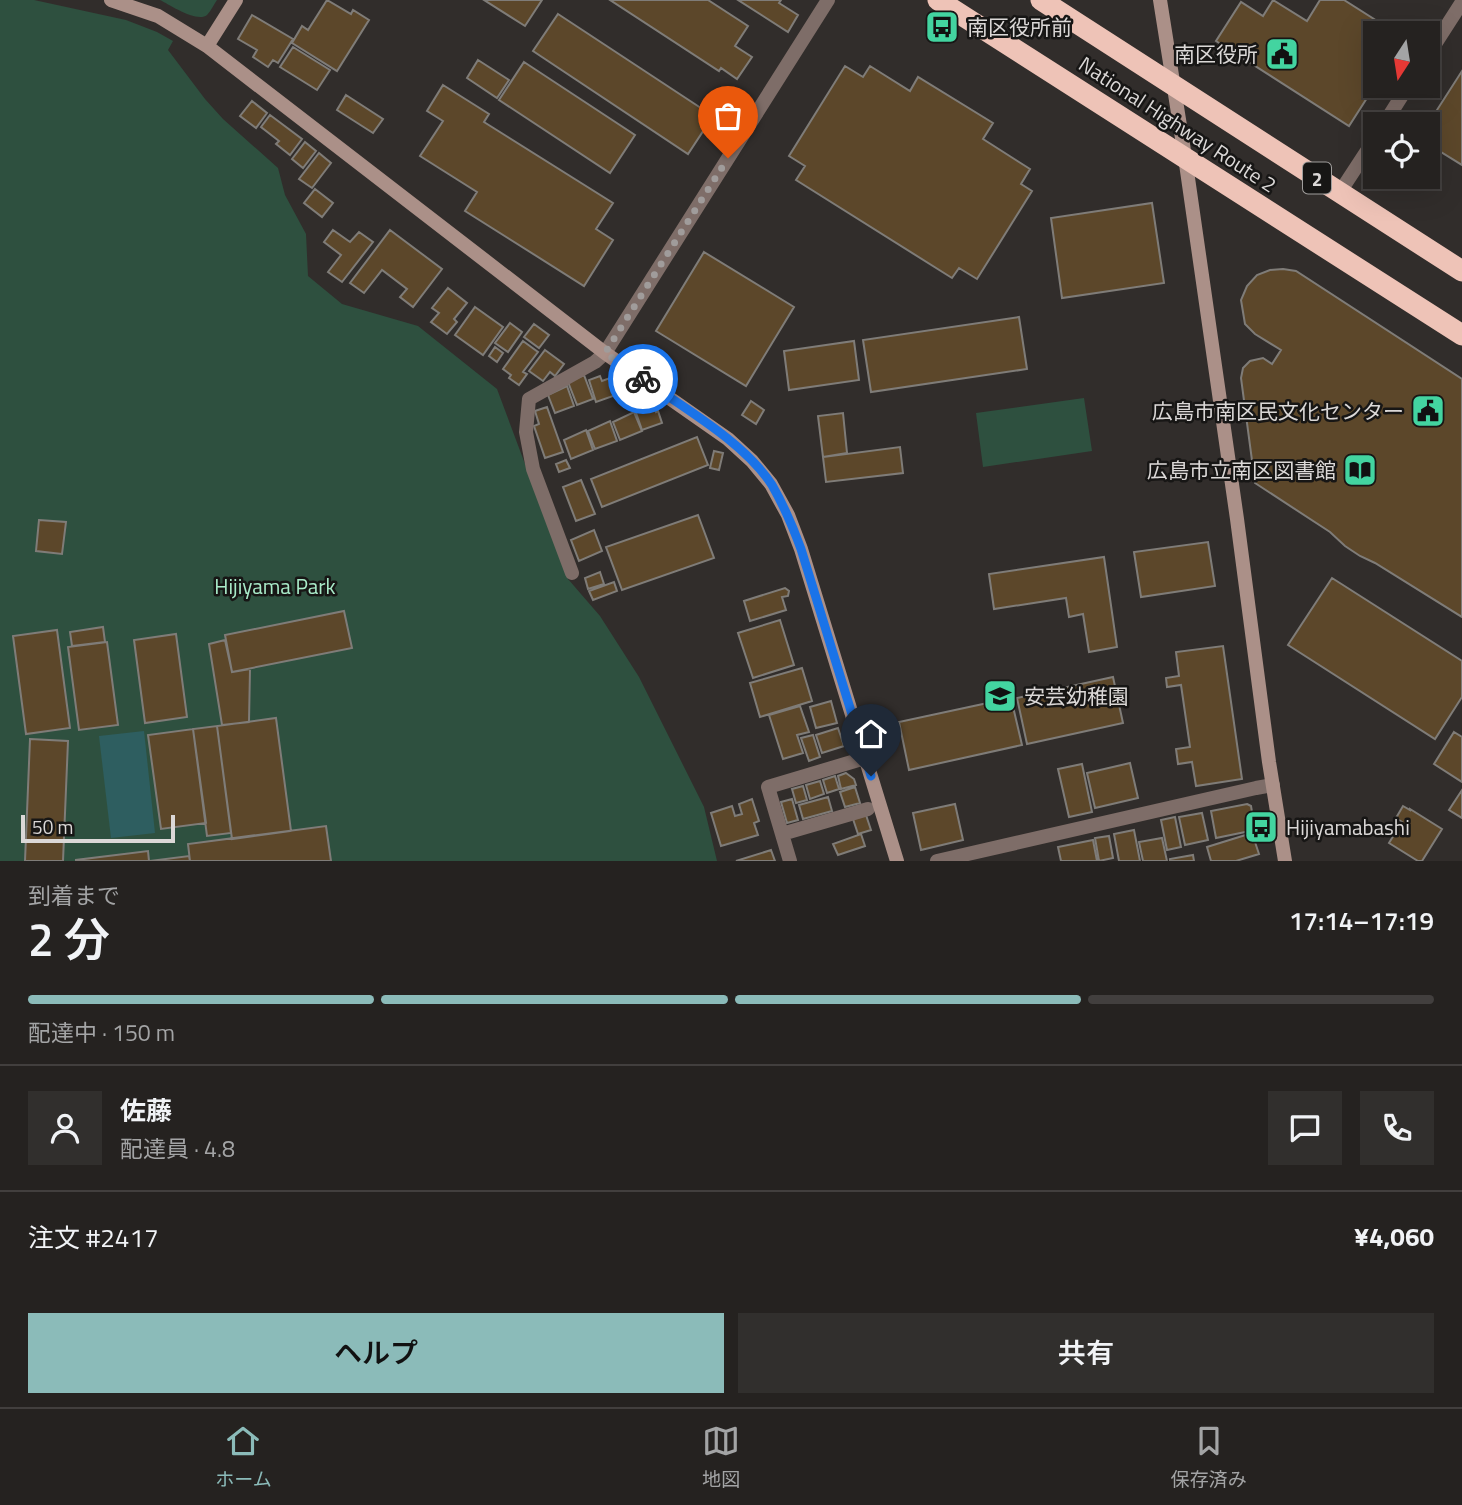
<!DOCTYPE html>
<html lang="ja">
<head>
<meta charset="utf-8">
<style>
	:root { --surface:#252220; --page:#312f2d; --text:#f1f3f6; --muted:#a3a4a5; --line:#423f3e; --accent:#8bbbb9 }
	body { margin:0; font-family:"Titillium Web","Noto Sans JP",sans-serif; background:var(--page); color:var(--text); height:100vh; display:flex; flex-direction:column; font-size:26px; white-space:nowrap }
	* { box-sizing:border-box; margin:0 }
	p { font-size:23px; color:var(--muted) }
	.icon { flex:none; width:38px; height:38px; fill:none; stroke:currentColor; stroke-width:2; stroke-linecap:round; stroke-linejoin:round }
	.map { position:relative; height:861px; overflow:hidden }
	.panel { display:flex; flex-direction:column; background:var(--surface); flex:1 }
	.panel>* { flex:none }
	.needle { width:46px; rotate:192deg }
	.tools { position:absolute; left:1363px; top:21px; display:grid; gap:14px }
	.tools a { display:grid; place-items:center; width:77px; height:77px; border-radius:0px; background:var(--surface); box-shadow:0 7px 28px #0002,0 0 0 2px var(--line); font-size:35px }
	.scale { position:absolute; left:21px; bottom:18px; width:154px; box-sizing:border-box; padding-left:7px; border:4px solid #dbd8d7; border-top:0; font-size:19px; line-height:24px; white-space:nowrap; color:#dbd8d7; -webkit-text-stroke:5px #171615; paint-order:stroke }
	.pin { position:absolute; display:grid; place-items:center; width:60px; height:60px; color:#fff; margin:-72px -30px; border-radius:50% 50% 50% 0; rotate:-45deg; box-shadow:0 0 7px #0007 }
	.pin .icon { rotate:45deg }
	.courier { position:absolute; display:grid; place-items:center; width:70px; height:70px; margin:-35px; border:5px solid #1a73e8; border-radius:50%; background:#fff; color:#222; box-shadow:0 2px 9px #0007 }
	.head em { font-style:normal; font-weight:600 }
	.head div { display:flex; flex-direction:column-reverse }
	.head { display:flex; align-items:center; justify-content:space-between; height:119px; padding:0 28px }
	h1 { font-size:46px; font-weight:600; line-height:52px }
	.bar { display:grid; grid-template-columns:repeat(4,1fr); gap:10px 7px; align-content:center; height:84px; padding:0 28px }
	.bar i { height:9px; border-radius:5px; background:var(--line) }
	.bar .selected { background:var(--accent) }
	.bar p { grid-column:span 4 }
	.line { display:flex; align-items:center; gap:18px; padding:0 28px; border-top:2px solid var(--line) }
	.line div { flex:1 }
	.round { display:grid; place-items:center; flex:none; width:74px; height:74px; border-radius:0px; background:var(--page) }
	.cta { display:flex; gap:14px; margin-top:auto; padding:14px 28px }
	.cta a { flex:1; height:80px; border-radius:0px; background:var(--accent); color:#111; font-size:28px; font-weight:600; line-height:80px; text-align:center }
	.cta a+a { background:var(--page); color:var(--text) }
	.tab-bar { display:flex; justify-content:space-around; align-items:center; height:98px; border-top:2px solid var(--line); background:var(--surface); font-size:19px; color:var(--muted) }
	.tab-bar a { display:grid; justify-items:center; gap:4px }
	.tab-bar .selected { color:var(--accent) }
	.map>svg:first-child { display:block }
	.green { fill:#2e503f }
	.water { fill:#2e5e60 }
	.building { fill:#5c472a; stroke:#7f7c78; stroke-width:2 }
	.lines { fill:none; stroke-linecap:round; stroke-linejoin:round }
	.street { stroke:#7e6d68; stroke-width:14 }
	.secondary { stroke:#ab9088; stroke-width:14 }
	.highway { stroke:#eec3b7; stroke-width:21 }
	.done { stroke:#a09c9b; stroke-width:7; stroke-dasharray:0 12.6 }
	.route { stroke:#1a73e8; stroke-width:9 }
	.labels { text-anchor:middle; dominant-baseline:central; stroke-width:5; stroke-linejoin:round; paint-order:stroke }
	.shield { fill:#171615; stroke:#a09e9d; stroke-width:2 }
	.shield-label { font-size:19px; font-weight:bold; fill:#dbd8d7 }
	.poi-label { font-size:21px; fill:#dbd8d7; stroke:#171615; text-anchor:start }
	.street-label { font-size:21px; fill:#dbd8d7; stroke:#171615 }
	.park-label { font-size:21px; fill:#a9ebc9; stroke:#171615 }
</style>
</head>
<body>
<div class="map">
<svg width="1462" height="861" viewBox="0 0 1462 861">
	<rect width="100%" height="100%" fill="#312d2b"/>
	<path class="green" d="M0 0H34L126 20 157 32 173 41 168 50 205 99 223 119 278 168 285 195 306 234 308 276 342 304 418 326 497 389 568 579 600 616 639 677 704 807 717 861H0Z
		M160 0H217C214 4 211 11 207 15 197 23 170 5 160 0Z
		M1084 398 1092 451 983 467 976 413Z"/>
	<path class="water" d="M144 731 155 833 111 838 99 736Z"/>
	<path class="building" d="M327 0 351 14 353 10 369 20 337 71 292 43 302 26 308 30Z
		M484 0H542L525 26Z
		M610 0H708L748 26 735 46 752 57 737 79 721 68 719 71Z
		M738 0H781L779 3 798 15 788 32Z
		M1273 0 1307 21 1320 0H1344L1396 33H1376V84L1349 126 1216 41 1241 2 1263 16Z
		M558 14 713 116 688 154 533 51Z
		M252 15 293 39 278 63 273 60 268 67 253 57 257 50 238 39Z
		M293 47 330 70 317 90 280 67Z
		M478 60 509 80 497 98 467 78Z
		M524 62 635 135 610 173 499 100Z
		M845 66 863 77 870 66 910 91 918 77 993 123 983 139 1030 169 1021 184 1032 191 977 279 959 268 952 278 796 180 805 166 789 156Z
		M1462 71V165L1428 144V124Z
		M443 85 489 114 484 122 613 203 596 229 613 240 584 286 465 211 477 192 420 156 443 121 427 111Z
		M346 95 383 119 373 133 337 110Z
		M252 101 267 113 256 128 240 116Z
		M270 115 302 139 290 155 276 144 279 141 261 127Z
		M305 142 316 151 303 168 292 159Z
		M319 153 331 163 312 188 299 179Z
		M315 189 333 203 322 217 304 203Z
		M1152 203 1164 283 1062 298 1051 218Z
		M333 230 350 242 359 232 373 242 342 282 328 272 341 255 324 242Z
		M390 230 442 269 413 307 400 297 407 289 382 270 364 293 350 283Z
		M704 252 794 307 746 386 656 331Z
		M1283 269 1296 271 1462 379V617L1375 563 1360 556 1345 546 1330 532 1255 483 1241 378 1243 368 1250 361 1263 358 1272 364 1281 350 1255 334 1245 324 1241 300 1247 286 1257 275 1270 270Z
		M448 288 467 303 454 319 457 322 447 334 431 322 439 313 432 308Z
		M475 307 503 327 483 355 455 335Z
		M1019 317 1027 369 871 392 863 340Z
		M510 323 522 332 508 352 495 343Z
		M534 324 549 335 539 348 524 337Z
		M523 341 538 352 523 372 527 374 519 385 509 378 511 375 503 369Z
		M854 341 859 380 789 390 784 351Z
		M495 347 503 353 497 362 489 356Z
		M545 350 564 364 555 376 550 372 543 381 529 371Z
		M584 375 593 399 577 405 568 382Z
		M600 376 602 381 610 378 616 395 596 402 589 380Z
		M567 386 574 406 555 413 548 395Z
		M751 401 764 410 756 424 742 415Z
		M647 402 649 408 654 406 656 412 658 411 662 423 642 430 634 407Z
		M547 407 563 452 545 458 534 426 539 424 535 411Z
		M634 412 642 431 620 440 613 422Z
		M843 413 847 453 823 457 818 416Z
		M610 421 617 441 595 449 588 431Z
		M586 430 593 450 571 459 564 440Z
		M697 437 708 465 602 507 591 479Z
		M900 447 903 473 826 482 823 457Z
		M714 451 723 453 719 470 710 468Z
		M566 460 570 468 559 472 556 464Z
		M581 480 595 514 576 521 563 487Z
		M698 515 714 558 622 590 606 547Z
		M39 520 66 522 62 554 36 551Z
		M594 530 602 551 579 561 571 540Z
		M1208 542 1215 586 1141 597 1134 552Z
		M1104 557 1117 647 1089 652 1083 614 1069 617 1066 598 994 609 989 574Z
		M600 572 604 584 588 589 585 578Z
		M1332 578 1462 661V697L1435 739 1288 645Z
		M614 582 617 591 593 600 589 591Z
		M785 588 789 591 788 596 782 597 786 610 750 621 744 601Z
		M344 611 352 648 232 672 225 635Z
		M780 620 794 665 753 678 738 633Z
		M103 627 105 642 72 646 70 632Z
		M57 630 70 728 26 734 13 636Z
		M176 634 187 717 145 723 134 640Z
		M225 640 232 672 250 669 249 722 222 725 209 644Z
		M107 642 118 725 79 730 68 647Z
		M1223 646 1242 779 1196 786 1192 762 1178 764 1176 749 1190 747 1181 685 1167 687 1166 678 1179 676 1176 652Z
		M802 668 812 701 760 717 750 683Z
		M1113 677 1123 723 1027 744 1017 698Z
		M1011 698 1022 745 909 770 899 722Z
		M831 701 837 723 816 728 810 707Z
		M800 706 809 732 797 735 803 753 783 759 769 715Z
		M276 718 291 831 232 839 217 726Z
		M217 726 231 833 207 836 193 729Z
		M838 728 844 746 822 753 816 735Z
		M193 729 206 823 161 829 148 735Z
		M1454 732 1462 737V782L1434 764Z
		M813 735 820 757 809 761 801 738Z
		M30 739 68 741 63 861H25Z
		M1130 763 1138 798 1095 808 1087 773Z
		M1082 764 1092 812 1069 817 1058 769Z
		M846 773 854 779 856 785 841 789 838 776Z
		M835 776 839 789 827 793 823 780Z
		M820 781 824 794 810 799 806 785Z
		M803 786 807 800 796 803 792 789Z
		M855 787 860 803 845 807 840 792Z
		M1462 790V818L1449 810Z
		M828 797 832 811 803 819 799 805Z
		M752 799 759 821 754 823 758 835 721 846 711 813 732 806 735 816 742 814 739 804Z
		M792 799 798 820 787 823 781 802Z
		M955 804 963 840 921 850 913 813Z
		M1247 804 1251 806 1255 830 1216 838 1211 811Z
		M1403 806 1410 810V809L1442 829 1422 861H1418L1389 843 1402 822 1396 818Z
		M1202 813 1208 840 1185 845 1179 817Z
		M866 815 871 830 858 834 853 819Z
		M1175 817 1181 847 1167 850 1161 820Z
		M326 826 331 861H190L188 844Z
		M1134 830 1140 861H1119L1114 834Z
		M1252 833 1259 854 1236 861H1211L1207 847Z
		M861 834 865 846 838 855 833 844Z
		M1109 836 1113 858 1099 861 1095 838Z
		M1162 838 1167 861H1143L1139 842Z
		M1093 840 1097 861H1061L1058 847Z
		M771 850 775 861H736Z
		M148 851 149 861H76V860Z
		M1193 855 1194 861H1170V859Z
		M189 856 190 861H150Z"/>
	<g class="lines">
		<path class="street" d="M1428 55 1462 2
			M1384 124 1408 86
			M1340 192 1376 137
			M572 573 533 469 526 432 529 399 595 362 605 353 828 0
			M782 834 868 809
			M790 861 768 787 865 758
			M937 861 1256 788 1273 785"/>
		<path class="secondary" d="M111 0 158 16 207 46 605 353 728 439 752 461 771 484 788 515 801 549 897 861
			M1160 0 1185 157 1237 519 1269 762 1285 861
			M207 46 236 0"/>
		<path class="highway" d="M938 0 1462 335
			M1041 0 1462 271"/>
	</g>
	<g class="lines">
		<path class="done" d="M643 379 605 353 728 158"/>
		<path class="route" d="M643 379C685 409 744 442 772 485 784 506 793 527 801 549L871 776"/>
	</g>
	<defs>
		<symbol id="bus-square" viewBox="-11 -11 22 22"><rect x="-9" y="-9" width="18" height="18" rx="4" fill="#43d4a0" stroke="#171615"/><path d="M-5-6H5V4H4V6H2V4H-2V6H-4V4H-5ZM-3.5-4V0h7V-4ZM-3.5 1.2v1.5H-2V1.2ZM2 1.2v1.5H3.5V1.2Z" fill="#111"/></symbol>
		<symbol id="civic-square" viewBox="-11 -11 22 22"><rect x="-9" y="-9" width="18" height="18" rx="4" fill="#43d4a0" stroke="#171615"/><path d="M-.6-6.5H3V-4.5H.6V-3L4-1V1h2V6H-6V1h2V-1L-.6-3ZM-1.2 2.5V6h2.4V2.5Z" fill="#111"/></symbol>
		<symbol id="library-square" viewBox="-11 -11 22 22"><rect x="-9" y="-9" width="18" height="18" rx="4" fill="#43d4a0" stroke="#171615"/><path d="M-6-4Q-3-5.5-.7-3.5V5Q-3 3-6 4ZM6-4Q3-5.5 .7-3.5V5Q3 3 6 4Z" fill="#111"/></symbol>
		<symbol id="school-square" viewBox="-11 -11 22 22"><rect x="-9" y="-9" width="18" height="18" rx="4" fill="#43d4a0" stroke="#171615"/><path d="M0-5L7-2L0 1L-7-2ZM-4 1L0 2.5L4 1V4Q0 6-4 4Z" fill="#111"/></symbol>
	</defs>
	<g fill-rule="evenodd">
		<use href="#bus-square" x="923" y="8" width="38" height="38"/>
		<use href="#civic-square" x="1263" y="35" width="38" height="38"/>
		<use href="#civic-square" x="1409" y="392" width="38" height="38"/>
		<use href="#library-square" x="1341" y="451" width="38" height="38"/>
		<use href="#school-square" x="981" y="677" width="38" height="38"/>
		<use href="#bus-square" x="1242" y="808" width="38" height="38"/>
	</g>
	<g class="labels">
		<rect class="shield" x="1303" y="162.5" width="28" height="31" rx="5"/>
		<g class="shield-label">
			<text x="1317" y="178">2</text>
		</g>
		<g class="poi-label">
			<text x="967" y="27">南区役所前</text>
			<text x="1258" y="54" text-anchor="end">南区役所</text>
			<text x="1404" y="411" text-anchor="end">広島市南区民文化センター</text>
			<text x="1336" y="470" text-anchor="end">広島市立南区図書館</text>
			<text x="1024" y="696">安芸幼稚園</text>
			<text x="1286" y="827">Hijiyamabashi</text>
		</g>
		<g class="street-label">
			<text transform="translate(1178 124) rotate(33)">National Highway Route 2</text>
		</g>
		<g class="park-label">
			<text x="275" y="586">Hijiyama Park</text>
		</g>
	</g>
</svg>
<div class="tools">
<a><svg class="needle" viewBox="-14 -14 28 28"><path d="M0-13l5 13h-10z" fill="#e53935"/><path d="M0 13l5-13h-10z" fill="#a3a4a5"/></svg></a>
<a><svg class="icon" aria-label="locate" viewBox="0 0 24 24"><circle cx="12" cy="12" r="6"/><path d="M12 2v4M12 18v4M2 12h4M18 12h4"/></svg></a>
</div>
<div class="scale">50 m</div>
<div class="pin" style="left:728px;top:158px;background:#ea580c"><svg class="icon" aria-label="bag" viewBox="0 0 24 24"><path d="M5 8h14l-1 12H6zM9 8a3 3 0 0 1 6 0"/></svg></div>
<div class="pin" style="left:871px;top:776px;background:#1f2937"><svg class="icon" aria-label="home" viewBox="0 0 24 24"><path d="M3 11l9-7 9 7M6 9v11h12V9"/></svg></div>
<div class="courier" style="left:643px;top:379px"><svg class="icon" aria-label="bike" viewBox="0 0 24 24"><circle cx="6" cy="16" r="4"/><circle cx="18" cy="16" r="4"/><path d="M6 16l4-8h5l3 8M10 8l3 8H6M13 5h3"/></svg></div>
</div>
<section class="panel">
<div class="head"><div><h1>2 分</h1><p>到着まで</p></div><em>17:14–17:19</em></div>
<div class="bar"><i class="selected"></i><i class="selected"></i><i class="selected"></i><i></i><p>配達中 · 150 m</p></div>
<div class="line" style="height:126px"><a class="round"><svg class="icon" aria-label="person" viewBox="0 0 24 24"><circle cx="12" cy="8" r="4"/><path d="M4 21q1-7 8-7t8 7"/></svg></a><div><b>佐藤</b><p>配達員 · 4.8</p></div><a class="round"><svg class="icon" aria-label="chat" viewBox="0 0 24 24"><path d="M4 5h16v11H9l-5 4z"/></svg></a><a class="round"><svg class="icon" aria-label="phone" viewBox="0 0 24 24"><path d="M5 4h4l2 5-3 2q2 4 5 5l2-3 5 2v4C11 20 4 13 5 4z"/></svg></a></div>
<div class="line" style="height:91px"><div>注文 #2417</div><b>¥4,060</b></div>
<div class="cta"><a>ヘルプ</a><a>共有</a></div>
</section>
<nav class="tab-bar">
<a class="selected"><svg class="icon" aria-label="home" viewBox="0 0 24 24"><path d="M3 11l9-7 9 7M6 9v11h12V9"/></svg>ホーム</a>
<a><svg class="icon" aria-label="map" viewBox="0 0 24 24"><path d="M3 6l6-2 6 2 6-2v14l-6 2-6-2-6 2zM9 4v14M15 6v14"/></svg>地図</a>
<a><svg class="icon" aria-label="saved" viewBox="0 0 24 24"><path d="M7 4h10v16l-5-4-5 4z"/></svg>保存済み</a>
</nav>
</body>
</html>
